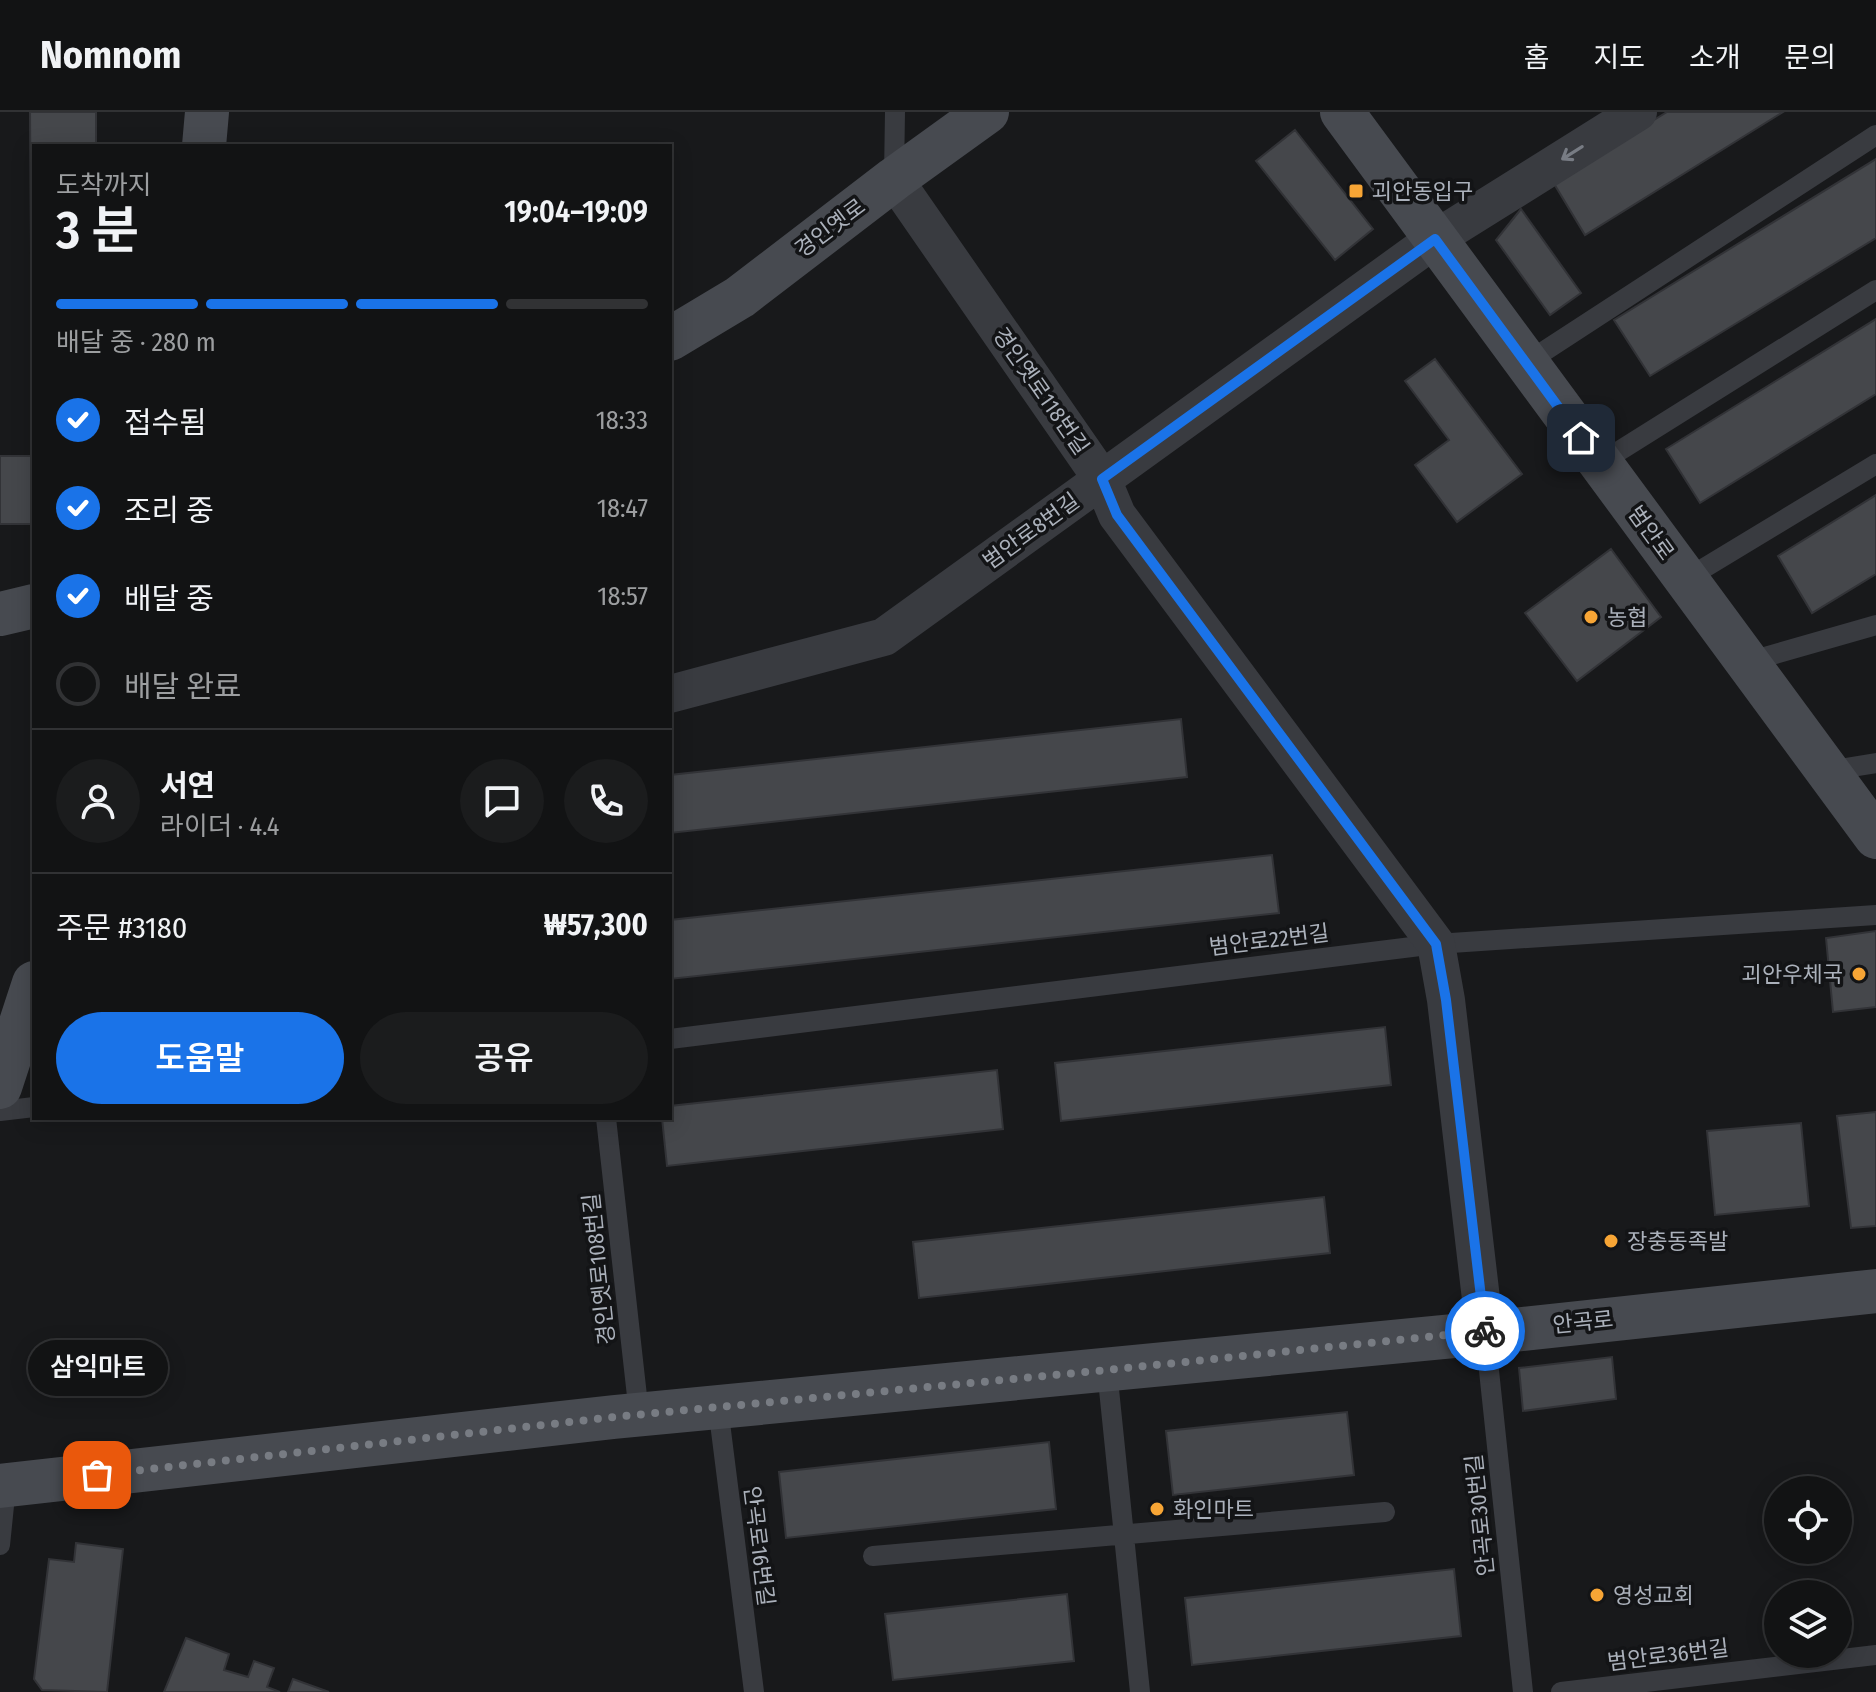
<!DOCTYPE html>
<html lang="ko">
<head>
<meta charset="utf-8">
<style>
	:root { --surface:#121314; --page:#1b1c1d; --text:#f1f3f6; --muted:#9c9ea0; --line:#313234; --accent:#1a73e8 }
	body { margin:0; font-family:"Fira Sans Condensed","Noto Sans KR",sans-serif; background:var(--page); color:var(--text); height:100vh; display:flex; flex-direction:column; font-size:30px; white-space:nowrap }
	* { box-sizing:border-box; margin:0 }
	p { font-size:26px; color:var(--muted) }
	.icon { flex:none; width:44px; height:44px; fill:none; stroke:currentColor; stroke-width:2; stroke-linecap:round; stroke-linejoin:round }
	.map { position:relative; flex:1; overflow:hidden }
	.panel { position:absolute; left:32px; top:32px; width:640px; height:976px; display:flex; flex-direction:column; background:var(--surface); border-radius:0px; box-shadow:0 4px 20px #0003,0 0 0 2px var(--line) }
	.panel>* { flex:none }
	.tools { position:absolute; left:1764px; top:1364px; display:grid; gap:16px }
	.tools a { display:grid; place-items:center; width:88px; height:88px; border-radius:50%; background:var(--surface); box-shadow:0 4px 20px #0003,0 0 0 2px var(--line); font-size:40px }
	.pin { position:absolute; display:grid; place-items:center; width:68px; height:68px; color:#fff; margin:-34px; border-radius:16px; box-shadow:0 4px 12px #0006 }
	.courier { position:absolute; display:grid; place-items:center; width:80px; height:80px; margin:-40px; border:6px solid #1a73e8; border-radius:50%; background:#fff; color:#222; box-shadow:0 2px 10px #0007 }
	.bubble { position:absolute; height:56px; border-radius:28px; background:var(--surface); box-shadow:0 4px 20px #0003,0 0 0 2px var(--line); font-size:26px; font-weight:600; line-height:56px; text-align:center }
	.headline em { font-style:normal; font-weight:600 }
	.headline div { display:flex; flex-direction:column-reverse }
	.headline { display:flex; align-items:center; justify-content:space-between; height:136px; padding:0 24px }
	h1 { font-size:52px; font-weight:600; line-height:60px }
	.bar { display:grid; grid-template-columns:repeat(4,1fr); gap:12px 8px; align-content:center; height:96px; padding:0 24px }
	.bar i { height:10px; border-radius:6px; background:var(--line) }
	.bar .active { background:var(--accent) }
	.bar p { grid-column:span 4 }
	.line { display:flex; align-items:center; gap:20px; padding:0 24px; border-top:2px solid var(--line) }
	.line div { flex:1 }
	.round { display:grid; place-items:center; flex:none; width:84px; height:84px; border-radius:42px; background:var(--page) }
	ol { padding:0 24px; list-style:none }
	li { display:flex; align-items:center; gap:24px; height:88px }
	li p { margin-inline-start:auto }
	li .icon { padding:8px; border-radius:50%; background:var(--accent); color:#fff; stroke-width:4 }
	li:last-child { color:var(--muted) }
	li i { width:44px; height:44px; border:4px solid var(--line); border-radius:50% }
	.primary-button { display:flex; gap:16px; margin-top:auto; padding:16px 24px }
	.primary-button a { flex:1; height:92px; border-radius:48px; background:var(--accent); color:#fff; font-size:32px; font-weight:600; line-height:92px; text-align:center }
	.primary-button a+a { background:var(--page); color:var(--text) }
	header { display:flex; align-items:center; gap:48px; box-sizing:border-box; height:112px; padding:0 40px; background:var(--surface); border-bottom:2px solid var(--line) }
	header strong { font-size:38px }
	nav { display:flex; gap:44px; margin-inline-start:auto; font-size:28px }
	.map>svg:first-child { display:block }
	.building { fill:#45474b; stroke:#323337; stroke-width:2 }
	.lines { fill:none; stroke-linecap:round; stroke-linejoin:round }
	.lane { stroke:#393b40; stroke-width:20 }
	.street { stroke:#393b40; stroke-width:38 }
	.secondary { stroke:#474a50; stroke-width:44 }
	.oneway { stroke:#787c84 }
	.done { stroke:#787c83; stroke-width:8; stroke-dasharray:0 14.4 }
	.route { stroke:#1a73e8; stroke-width:10 }
	.poi-dot { fill:#f7a535; stroke:#131416; stroke-width:3 }
	.labels { text-anchor:middle; dominant-baseline:central; stroke-width:7; stroke-linejoin:round; paint-order:stroke }
	.poi-label { font-size:22px; fill:#abb1bb; stroke:#131416; text-anchor:start }
	.street-label { font-size:22px; fill:#abb1bb; stroke:#131416 }
</style>
</head>
<body>
<header>
<strong>Nomnom</strong>
<nav><a>홈</a><a>지도</a><a>소개</a><a>문의</a></nav>
</header>
<div class="map">
<svg width="1876" height="1580" viewBox="0 0 1876 1580">
	<rect width="100%" height="100%" fill="#18191b"/>
	<path class="building" d="M30 0H96V34H34V141H31Z
		M1667 0H1783L1585 123 1553 70Z
		M1295 18 1373 117 1335 148 1256 49Z
		M1876 47V126L1650 264 1614 208Z
		M1521 97 1581 181 1550 203 1496 128Z
		M1876 207V282L1700 391 1666 337Z
		M1435 247 1522 362 1457 410 1415 353 1449 328 1405 269Z
		M0 344H34V412H0Z
		M1876 383V462L1812 501 1778 444Z
		M1611 437 1661 505 1577 569 1525 501Z
		M1181 607 1187 665 670 721V663Z
		M1272 743 1279 801 670 867V808Z
		M1876 819V895L1833 900 1826 826Z
		M1385 915 1391 973 1061 1009 1055 951Z
		M997 958 1003 1017 667 1054 662 1006H670V994Z
		M1876 1000V1114L1851 1116 1837 1004Z
		M1801 1011 1809 1094 1715 1103 1707 1019Z
		M1324 1085 1330 1141 919 1186 913 1130Z
		M1612 1245 1616 1287 1523 1299 1519 1256Z
		M1347 1300 1354 1363 1173 1383 1166 1319Z
		M1049 1330 1056 1397 786 1426 779 1360Z
		M76 1431 123 1437 107 1580 42 1578 34 1567 49 1447 74 1450Z
		M1454 1457 1461 1524 1192 1553 1185 1486Z
		M1067 1482 1074 1549 893 1568 885 1502Z
		M186 1526 229 1542 224 1558 248 1565 254 1549 274 1556 267 1575 280 1580H164Z
		M293 1567 329 1580H288Z"/>
	<g class="lines">
		<path class="lane" d="M894 64 895 0
			M1526 251 1876 23
			M1600 351 1876 178
			M1686 467 1876 352
			M1747 550 1876 513
			M1827 659 1876 651
			M670 927 1436 832 1876 803
			M0 999 34 995
			M606 1006 639 1302
			M1485 1221 1523 1580
			M1107 1258 1140 1580
			M718 1295 754 1580
			M0 1433 6 1374
			M873 1444 1385 1400
			M1561 1580 1876 1543"/>
		<path class="street" d="M894 67 1102 367 1117 403 1436 832 1446 888 1485 1221
			M670 582 884 525 1435 127 1638 0"/>
		<path class="secondary" d="M1342 0 1876 725
			M204 34 207 0
			M670 227 740 185 894 67 987 0
			M0 502 34 494
			M0 975 34 871
			M0 1374 614 1305 1485 1221 1876 1179"/>
	</g>
	<defs><path id="oneway-shaft" d="M-6 0H5M1.5-3L5.5 0L1.5 3" fill="none" stroke-width="1.6" stroke-linecap="round" stroke-linejoin="round" transform="scale(2)"/></defs>
	<use class="oneway" href="#oneway-shaft" transform="translate(1572 41) rotate(148)"/>
	<g class="lines">
		<path class="done" d="M97 1363 614 1305 1107 1258 1485 1219"/>
		<path class="route" d="M1485 1219 1446 888 1436 832 1117 403 1102 367 1435 127 1581 326"/>
	</g>
	<g class="poi-dot">
		<rect x="1348" y="71" width="16" height="16" rx="4"/>
		<circle cx="1591" cy="505" r="8"/>
		<circle cx="1859" cy="862" r="8"/>
		<circle cx="1611" cy="1129" r="8"/>
		<circle cx="1157" cy="1397" r="8"/>
		<circle cx="1597" cy="1483" r="8"/>
	</g>
	<g class="labels">
		<g class="poi-label">
			<text x="1372" y="79">괴안동입구</text>
			<text x="1607" y="505">농협</text>
			<text x="1843" y="862" text-anchor="end">괴안우체국</text>
			<text x="1627" y="1129">장충동족발</text>
			<text x="1173" y="1397">화인마트</text>
			<text x="1613" y="1483">영성교회</text>
		</g>
		<g class="street-label">
			<text transform="translate(830 116) rotate(-37)">경인옛로</text>
			<text transform="translate(1041 279) rotate(55)">경인옛로118번길</text>
			<text transform="translate(1031 419) rotate(-36)">범안로8번길</text>
			<text transform="translate(1651 421) rotate(54)">범안로</text>
			<text transform="translate(1269 828) rotate(-7)">범안로22번길</text>
			<text transform="translate(599 1157) rotate(-96)">경인옛로108번길</text>
			<text transform="translate(1583 1210) rotate(-6)">안곡로</text>
			<text transform="translate(1480 1403) rotate(-96)">안곡로30번길</text>
			<text transform="translate(759 1434) rotate(83)">안곡로16번길</text>
			<text transform="translate(1668 1543) rotate(-7)">범안로36번길</text>
		</g>
	</g>
</svg>
<div class="tools">
<a><svg class="icon" aria-label="locate" viewBox="0 0 24 24"><circle cx="12" cy="12" r="6"/><path d="M12 2v4M12 18v4M2 12h4M18 12h4"/></svg></a>
<a><svg class="icon" aria-label="layers" viewBox="0 0 24 24"><path d="M12 4l9 5-9 5-9-5zM3 14l9 5 9-5"/></svg></a>
</div>
<div class="pin" style="left:97px;top:1363px;background:#ea580c"><svg class="icon" aria-label="bag" viewBox="0 0 24 24"><path d="M5 8h14l-1 12H6zM9 8a3 3 0 0 1 6 0"/></svg></div>
<div class="pin" style="left:1581px;top:326px;background:#1f2937"><svg class="icon" aria-label="home" viewBox="0 0 24 24"><path d="M3 11l9-7 9 7M6 9v11h12V9"/></svg></div>
<div class="courier" style="left:1485px;top:1219px"><svg class="icon" aria-label="bike" viewBox="0 0 24 24"><circle cx="6" cy="16" r="4"/><circle cx="18" cy="16" r="4"/><path d="M6 16l4-8h5l3 8M10 8l3 8H6M13 5h3"/></svg></div>
<div class="bubble" style="left:28px;top:1228px;width:140px">삼익마트</div>
<section class="panel">
<div class="headline"><div><h1>3 분</h1><p>도착까지</p></div><em>19:04–19:09</em></div>
<div class="bar"><i class="active"></i><i class="active"></i><i class="active"></i><i></i><p>배달 중 · 280 m</p></div>
<ol>
<li><svg class="icon" aria-label="check" viewBox="0 0 24 24"><path d="M5 12l5 5 9-10"/></svg>접수됨<p>18:33</p></li>
<li><svg class="icon" aria-label="check" viewBox="0 0 24 24"><path d="M5 12l5 5 9-10"/></svg>조리 중<p>18:47</p></li>
<li><svg class="icon" aria-label="check" viewBox="0 0 24 24"><path d="M5 12l5 5 9-10"/></svg>배달 중<p>18:57</p></li>
<li><i></i>배달 완료</li>
</ol>
<div class="line" style="height:144px"><a class="round"><svg class="icon" aria-label="person" viewBox="0 0 24 24"><circle cx="12" cy="8" r="4"/><path d="M4 21q1-7 8-7t8 7"/></svg></a><div><b>서연</b><p>라이더 · 4.4</p></div><a class="round"><svg class="icon" aria-label="chat" viewBox="0 0 24 24"><path d="M4 5h16v11H9l-5 4z"/></svg></a><a class="round"><svg class="icon" aria-label="phone" viewBox="0 0 24 24"><path d="M5 4h4l2 5-3 2q2 4 5 5l2-3 5 2v4C11 20 4 13 5 4z"/></svg></a></div>
<div class="line" style="height:104px"><div>주문 #3180</div><b>₩57,300</b></div>
<div class="primary-button"><a>도움말</a><a>공유</a></div>
</section>
</div>
</body>
</html>
